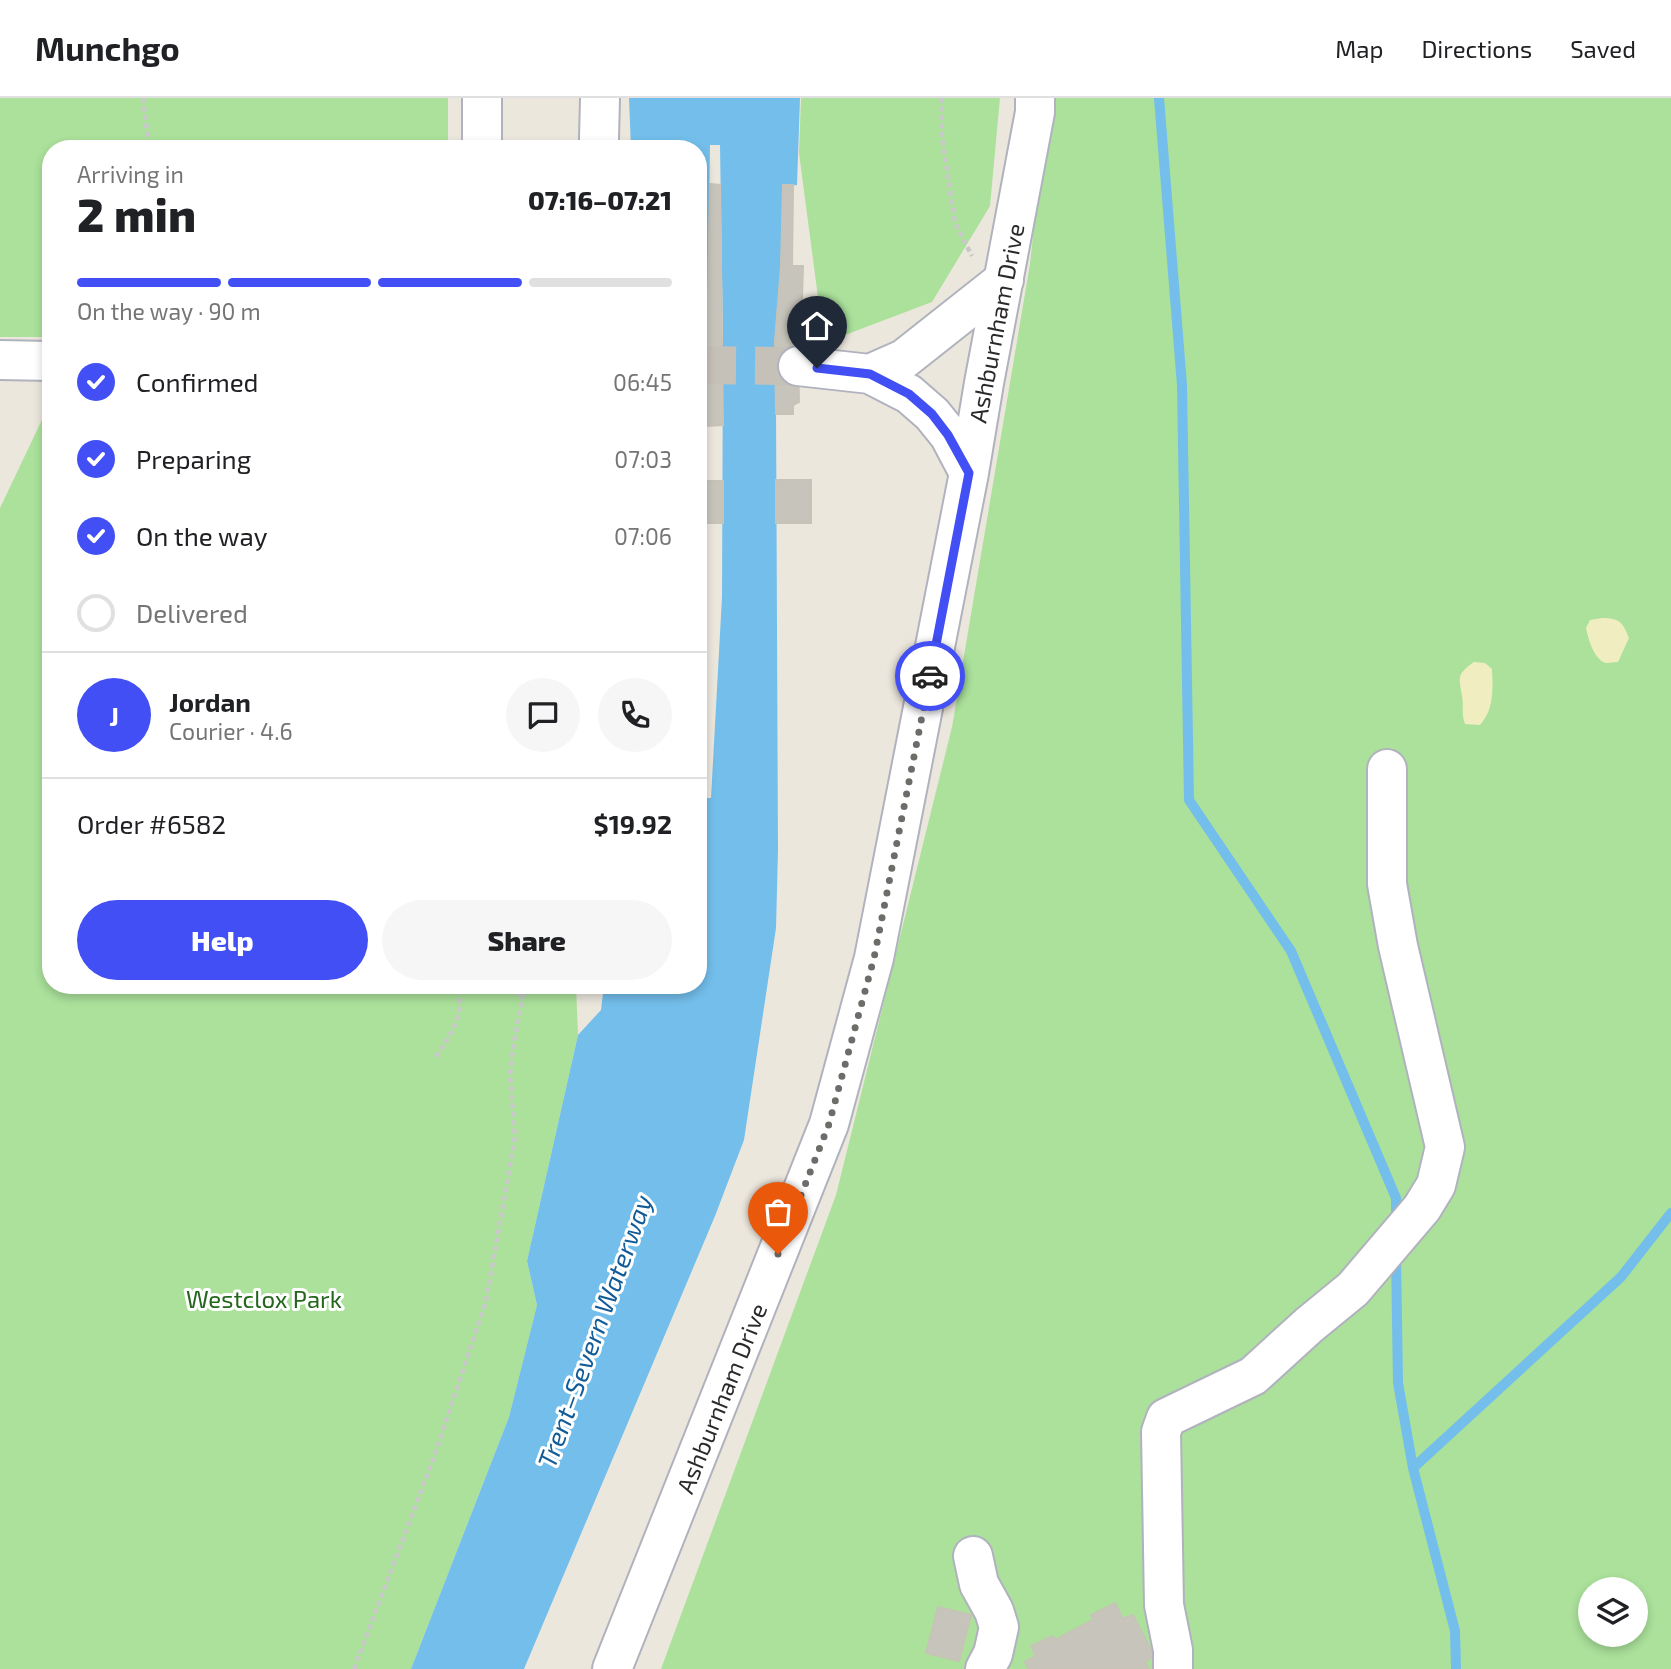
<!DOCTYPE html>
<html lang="en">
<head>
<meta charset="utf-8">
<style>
	:root { --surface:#fff; --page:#f6f6f6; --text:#202124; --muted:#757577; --line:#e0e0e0; --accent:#414ff4 }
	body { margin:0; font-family:"Exo 2",sans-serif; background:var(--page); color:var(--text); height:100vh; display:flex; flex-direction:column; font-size:26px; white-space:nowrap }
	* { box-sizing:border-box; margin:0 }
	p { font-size:23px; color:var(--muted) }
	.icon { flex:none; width:38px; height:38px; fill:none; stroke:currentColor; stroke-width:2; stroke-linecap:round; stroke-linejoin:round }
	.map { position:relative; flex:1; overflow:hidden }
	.details { position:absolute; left:42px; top:42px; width:665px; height:854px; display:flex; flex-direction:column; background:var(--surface); border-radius:28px; box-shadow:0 4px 10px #0003 }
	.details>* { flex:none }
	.tools { position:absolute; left:1578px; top:1479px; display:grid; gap:14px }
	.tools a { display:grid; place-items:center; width:70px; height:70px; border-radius:50%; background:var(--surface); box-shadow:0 4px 10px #0003; font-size:35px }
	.pin { position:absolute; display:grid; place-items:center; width:60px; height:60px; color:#fff; margin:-72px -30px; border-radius:50% 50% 50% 0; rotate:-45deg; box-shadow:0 0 7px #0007 }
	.pin .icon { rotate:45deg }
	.courier { position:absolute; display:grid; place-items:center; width:70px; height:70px; margin:-35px; border:5px solid #414ff4; border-radius:50%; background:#fff; color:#222; box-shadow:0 2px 9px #0007 }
	.overview em { font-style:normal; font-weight:800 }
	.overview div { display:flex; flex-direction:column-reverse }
	.overview { display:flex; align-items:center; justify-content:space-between; height:119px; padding:0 35px }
	h1 { font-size:46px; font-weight:800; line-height:52px }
	.bar { display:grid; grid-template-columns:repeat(4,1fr); gap:10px 7px; align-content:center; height:84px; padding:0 35px }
	.bar i { height:9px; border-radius:5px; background:var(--line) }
	.bar .active { background:var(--accent) }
	.bar p { grid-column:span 4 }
	.line { display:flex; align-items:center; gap:18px; padding:0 35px; border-top:2px solid var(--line) }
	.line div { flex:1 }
	.round { display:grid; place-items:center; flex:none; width:74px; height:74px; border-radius:37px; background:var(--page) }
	ol { padding:0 35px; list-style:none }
	li { display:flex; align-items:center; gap:21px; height:77px }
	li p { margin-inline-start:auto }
	li .icon { padding:7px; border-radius:50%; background:var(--accent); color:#fff; stroke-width:4 }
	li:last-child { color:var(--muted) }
	li i { width:38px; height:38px; border:4px solid var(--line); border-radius:50% }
	.action { display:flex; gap:14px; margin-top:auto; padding:14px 35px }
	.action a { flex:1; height:80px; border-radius:42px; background:var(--accent); color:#fff; font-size:28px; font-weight:800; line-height:80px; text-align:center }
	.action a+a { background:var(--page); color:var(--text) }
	header { display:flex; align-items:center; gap:42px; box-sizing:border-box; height:98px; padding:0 35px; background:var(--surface); border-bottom:2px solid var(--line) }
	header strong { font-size:33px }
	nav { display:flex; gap:38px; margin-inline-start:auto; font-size:24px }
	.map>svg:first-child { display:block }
	.green { fill:#abe19b; fill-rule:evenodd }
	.sand { fill:#f0eec1 }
	.water { fill:#73beeb }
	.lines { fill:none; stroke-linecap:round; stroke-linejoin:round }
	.stream { stroke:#73beeb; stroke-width:10 }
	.building { fill:#c7c5bb; stroke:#c7c3b7; stroke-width:2 }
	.minor-tunnel { stroke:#c5c1b9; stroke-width:38; stroke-dasharray:38 19; stroke-linecap:butt }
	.minor-casing { stroke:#b0b2be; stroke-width:42 }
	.path { stroke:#c8c8c8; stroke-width:4.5; stroke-dasharray:5 3.5; stroke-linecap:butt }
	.minor { stroke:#fff; stroke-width:38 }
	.done { stroke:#6e6c69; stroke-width:7; stroke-dasharray:0 12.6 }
	.route { stroke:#414ff4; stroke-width:9 }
	.labels { text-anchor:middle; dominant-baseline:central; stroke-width:6; stroke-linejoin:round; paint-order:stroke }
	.street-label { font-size:24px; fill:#2a2a2a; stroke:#fff }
	.park-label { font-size:24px; fill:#23661c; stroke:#fff }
	.water-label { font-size:26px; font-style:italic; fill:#115b98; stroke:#fff }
</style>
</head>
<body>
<header>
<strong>Munchgo</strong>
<nav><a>Map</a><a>Directions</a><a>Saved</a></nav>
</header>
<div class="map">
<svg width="1671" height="1571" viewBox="0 0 1671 1571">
	<rect width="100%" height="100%" fill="#ece7dd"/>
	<path class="green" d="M0 0H448V51H51V239H0Z
		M801 0H1000L990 108 932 204 824 245 799 55Z
		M1048 0H1671V1571H661L836 1097 952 629 1030 166ZM1591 1491H1636V1536H1591Z
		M48 309H51V887H576L578 937 527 1163 537 1207 509 1319 411 1571H0V410Z"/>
	<path class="sand" d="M1602 520C1619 520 1623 524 1629 540L1618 564C1617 564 1607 565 1606 565 1594 562 1588 540 1586 530L1590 522Z
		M1474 564 1485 565 1492 571C1493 591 1494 612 1480 627L1465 626C1461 616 1464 608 1462 598 1459 579 1456 577 1474 564Z"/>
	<path class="water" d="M629 0H800L797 87 783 88 776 307 778 752 776 830 744 1042 715 1118 524 1571H411L509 1319 537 1207 527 1163 578 937 601 912 604 887H698V700H711L722 499 723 241 720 47H710L707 241 706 499 698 675V51H631Z"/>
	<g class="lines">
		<path class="stream" d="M1159 0 1182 287 1189 702 1291 853 1396 1100V1122
			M1396 1158 1398 1285 1413 1370 1455 1533 1456 1571
			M1413 1370 1621 1179 1671 1115"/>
	</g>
	<path class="building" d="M710 86 720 87 723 327 706 328Z
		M783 87H793L792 168H803L800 264H798L799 304 793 307V316H776L775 243 781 168Z
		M776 382H811V425H776Z
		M706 383H723V425H706Z
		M1115 1505 1123 1521 1133 1517 1154 1558 1145 1564 1149 1571H1029L1025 1564 1036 1558 1031 1548 1053 1538 1055 1542 1093 1522 1091 1517Z
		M938 1509 971 1517 959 1563 926 1555Z"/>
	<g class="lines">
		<path class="minor-tunnel" d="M698 267 798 268"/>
		<defs>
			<path id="minor" d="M599 41 600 0
				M482 51V0
				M0 262 51 263
				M798 268 870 276 909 296 932 316 949 337 969 375
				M870 276 904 261 1004 182
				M973 1458 979 1486 994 1513 999 1529 993 1556 985 1571
				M612 1571 829 1026 874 860 969 375 984 285 1035 14V0
				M1173 1571V1552L1164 1507 1161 1334 1166 1320 1253 1278 1309 1227 1353 1191 1422 1110 1436 1087 1445 1049 1398 848 1387 786V671"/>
		</defs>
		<use href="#minor" class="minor-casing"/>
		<path class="path" d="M143 0 149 51
			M941 0 942 39 955 125 972 158
			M511 887 522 901
			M436 959C452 934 465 917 458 887
			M354 1571 435 1356 486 1203 515 1039 510 976 513 949 525 887"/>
		<use href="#minor" class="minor"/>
	</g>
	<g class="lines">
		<path class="done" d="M778 1156 829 1026 874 860 930 578"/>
		<path class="route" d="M817 270 870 276 909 296 932 316 948 337 969 375 930 578"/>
	</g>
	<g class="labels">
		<g class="street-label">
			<text transform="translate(996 225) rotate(-79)">Ashburnham Drive</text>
			<text transform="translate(721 1300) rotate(-68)">Ashburnham Drive</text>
		</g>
		<g class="park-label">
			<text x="264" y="1200">Westclox Park</text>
		</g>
		<g class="water-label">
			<text transform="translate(594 1233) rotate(-70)">Trent–Severn Waterway</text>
		</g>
	</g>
</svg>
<div class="tools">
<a><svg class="icon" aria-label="layers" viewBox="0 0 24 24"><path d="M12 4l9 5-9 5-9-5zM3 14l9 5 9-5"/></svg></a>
</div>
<div class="pin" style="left:778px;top:1156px;background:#ea580c"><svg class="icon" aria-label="bag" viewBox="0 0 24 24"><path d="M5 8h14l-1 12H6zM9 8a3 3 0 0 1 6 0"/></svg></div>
<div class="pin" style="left:817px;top:270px;background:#1f2937"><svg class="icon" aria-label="home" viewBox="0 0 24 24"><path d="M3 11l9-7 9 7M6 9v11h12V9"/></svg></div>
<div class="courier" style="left:930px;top:578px"><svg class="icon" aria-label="car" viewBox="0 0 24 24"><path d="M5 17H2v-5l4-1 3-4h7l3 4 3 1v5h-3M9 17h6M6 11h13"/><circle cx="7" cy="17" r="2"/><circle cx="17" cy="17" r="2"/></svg></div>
<section class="details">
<div class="overview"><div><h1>2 min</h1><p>Arriving in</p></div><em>07:16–07:21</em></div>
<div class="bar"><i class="active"></i><i class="active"></i><i class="active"></i><i></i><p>On the way · 90 m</p></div>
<ol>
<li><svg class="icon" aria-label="check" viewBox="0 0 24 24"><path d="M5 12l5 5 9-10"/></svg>Confirmed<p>06:45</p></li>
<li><svg class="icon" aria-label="check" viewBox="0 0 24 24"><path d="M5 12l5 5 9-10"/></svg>Preparing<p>07:03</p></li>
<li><svg class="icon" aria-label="check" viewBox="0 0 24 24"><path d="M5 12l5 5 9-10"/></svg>On the way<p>07:06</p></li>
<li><i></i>Delivered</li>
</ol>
<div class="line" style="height:126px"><b class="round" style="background:var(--accent);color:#fff">J</b><div><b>Jordan</b><p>Courier · 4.6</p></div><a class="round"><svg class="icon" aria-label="chat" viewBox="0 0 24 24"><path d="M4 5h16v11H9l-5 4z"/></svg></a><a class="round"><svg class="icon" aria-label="phone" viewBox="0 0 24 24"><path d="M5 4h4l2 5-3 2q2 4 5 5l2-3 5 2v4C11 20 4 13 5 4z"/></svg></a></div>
<div class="line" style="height:91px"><div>Order #6582</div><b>$19.92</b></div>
<div class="action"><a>Help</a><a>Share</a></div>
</section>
</div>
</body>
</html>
